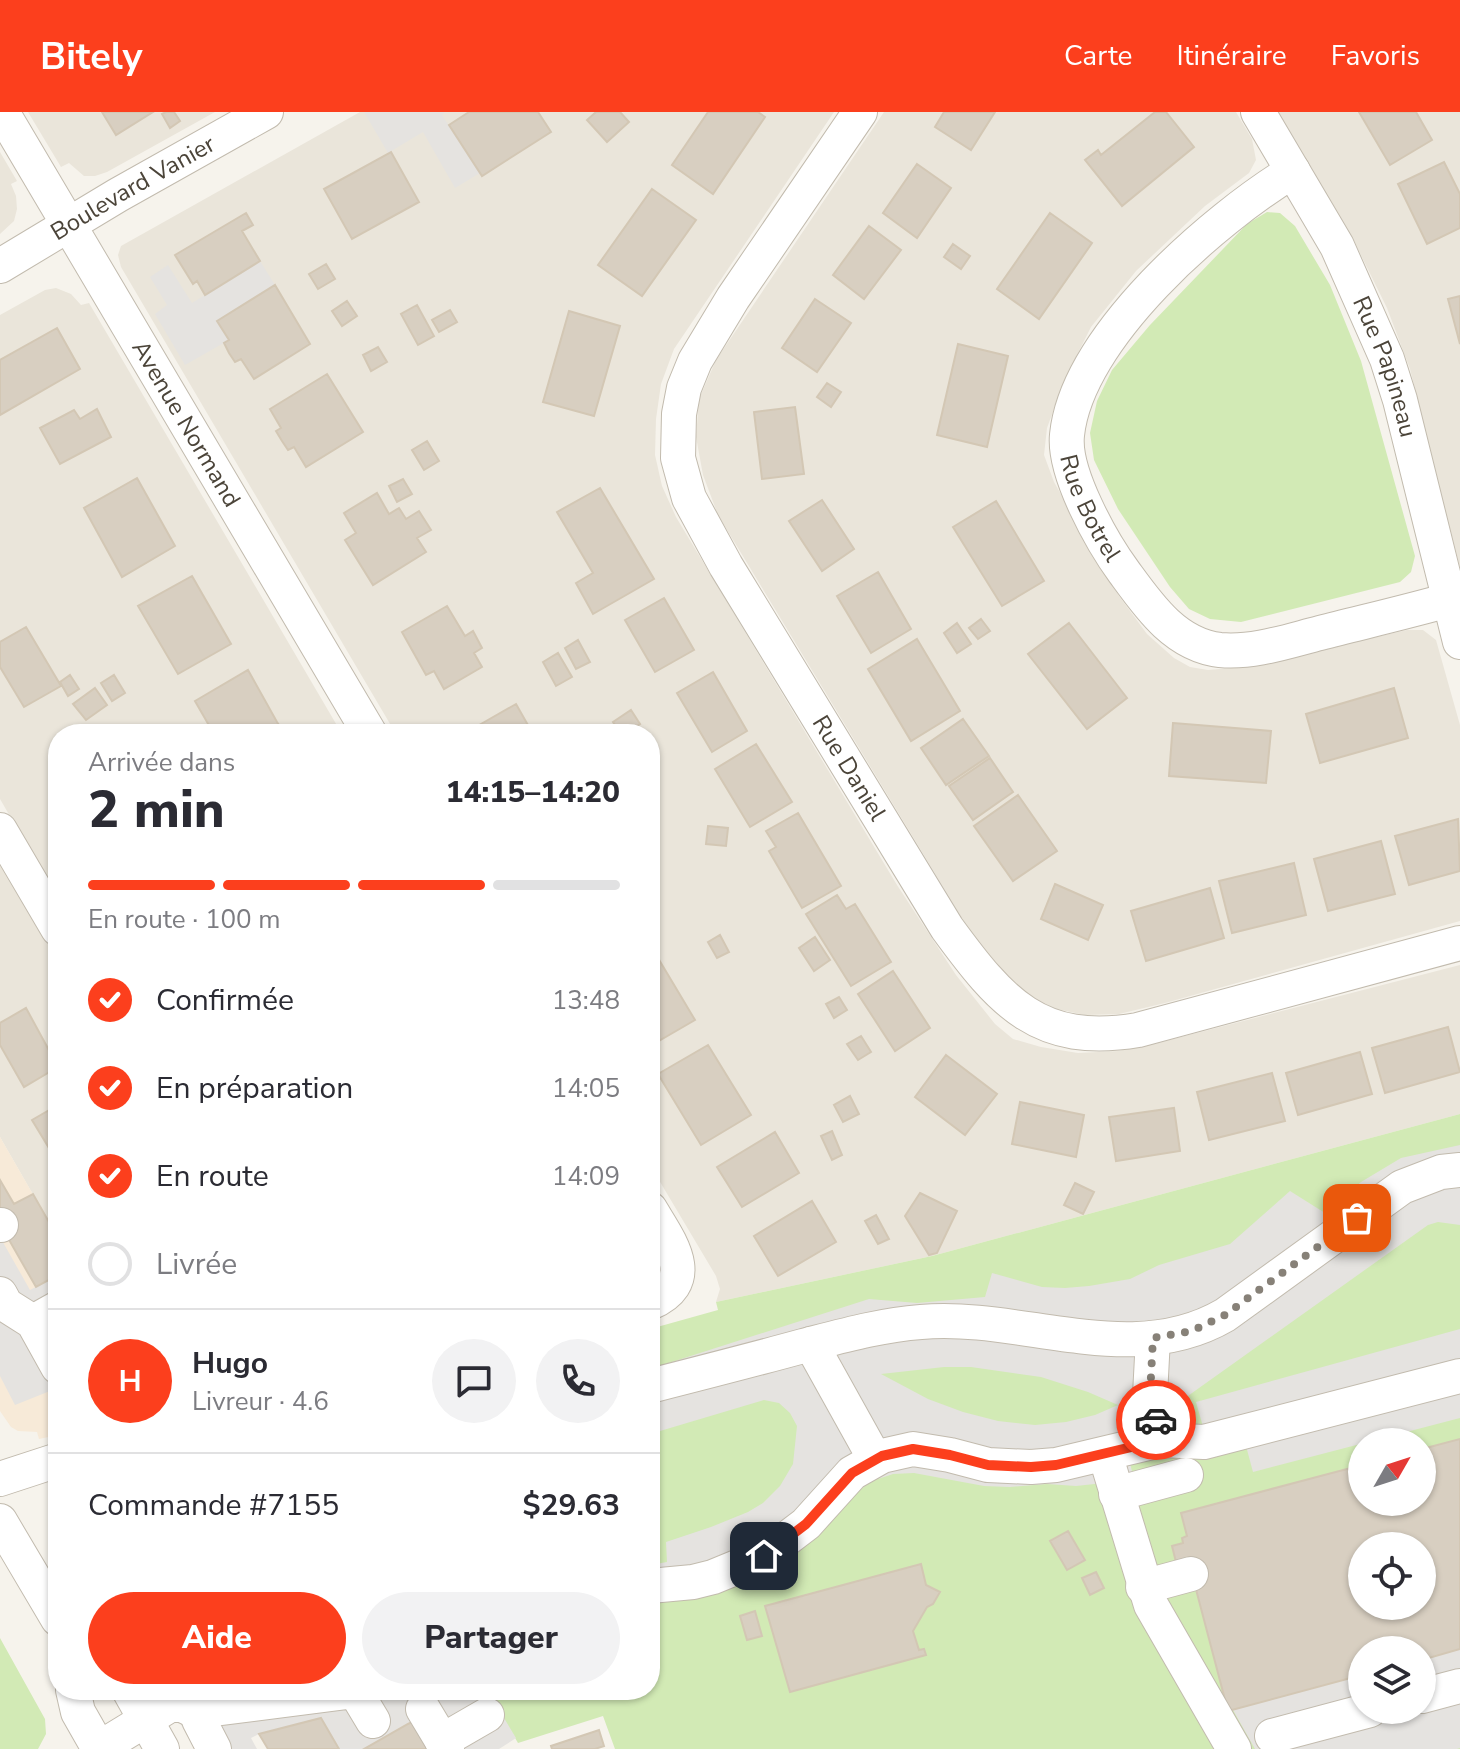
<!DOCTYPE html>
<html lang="fr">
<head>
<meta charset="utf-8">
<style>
	:root { --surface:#fff; --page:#f2f2f3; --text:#2b2b33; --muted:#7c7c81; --line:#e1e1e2; --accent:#fc3f1d }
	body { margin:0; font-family:"Nunito Sans",sans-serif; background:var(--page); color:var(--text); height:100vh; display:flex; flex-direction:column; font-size:30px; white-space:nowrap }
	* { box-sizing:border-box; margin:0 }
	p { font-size:26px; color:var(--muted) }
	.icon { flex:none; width:44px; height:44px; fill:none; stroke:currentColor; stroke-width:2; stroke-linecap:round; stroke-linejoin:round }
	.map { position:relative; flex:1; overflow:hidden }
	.panel { position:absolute; left:48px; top:612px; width:612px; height:976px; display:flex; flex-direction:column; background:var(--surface); border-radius:32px; box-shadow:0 2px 6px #0004 }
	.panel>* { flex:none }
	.needle { width:52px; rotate:51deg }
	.tools { position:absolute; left:1348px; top:1316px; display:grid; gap:16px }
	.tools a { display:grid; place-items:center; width:88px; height:88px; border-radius:50%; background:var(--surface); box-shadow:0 2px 6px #0004; font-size:40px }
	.pin { position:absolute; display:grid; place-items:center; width:68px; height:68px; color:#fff; margin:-34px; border-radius:16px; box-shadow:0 4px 12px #0006 }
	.courier { position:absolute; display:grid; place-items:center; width:80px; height:80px; margin:-40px; border:6px solid #fc3f1d; border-radius:50%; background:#fff; color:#222; box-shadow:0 2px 10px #0007 }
	.head em { font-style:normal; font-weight:800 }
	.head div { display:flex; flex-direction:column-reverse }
	.head { display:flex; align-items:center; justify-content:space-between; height:136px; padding:0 40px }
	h1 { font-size:52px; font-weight:800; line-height:60px }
	.bar { display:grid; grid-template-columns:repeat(4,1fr); gap:12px 8px; align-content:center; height:96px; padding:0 40px }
	.bar i { height:10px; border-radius:6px; background:var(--line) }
	.bar .current { background:var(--accent) }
	.bar p { grid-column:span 4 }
	.line { display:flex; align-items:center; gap:20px; padding:0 40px; border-top:2px solid var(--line) }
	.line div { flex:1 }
	.round { display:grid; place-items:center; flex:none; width:84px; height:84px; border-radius:42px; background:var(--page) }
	ol { padding:0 40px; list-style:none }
	li { display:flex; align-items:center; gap:24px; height:88px }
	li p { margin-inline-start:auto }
	li .icon { padding:8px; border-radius:50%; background:var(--accent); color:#fff; stroke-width:4 }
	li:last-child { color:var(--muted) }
	li i { width:44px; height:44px; border:4px solid var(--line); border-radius:50% }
	.primary-button { display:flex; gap:16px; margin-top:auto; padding:16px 40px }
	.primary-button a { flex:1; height:92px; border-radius:48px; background:var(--accent); color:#fff; font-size:32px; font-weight:800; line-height:92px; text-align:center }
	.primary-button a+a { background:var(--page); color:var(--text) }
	header { display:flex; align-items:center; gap:48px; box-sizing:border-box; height:112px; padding:0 40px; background:var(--accent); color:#fff }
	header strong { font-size:38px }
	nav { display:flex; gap:44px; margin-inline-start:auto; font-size:28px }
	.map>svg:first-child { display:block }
	.residential { fill:#eae5da }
	.commercial { fill:#f7ead8 }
	.green { fill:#d2eab5; fill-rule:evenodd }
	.parking { fill:#e5e3e0; fill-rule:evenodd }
	.building { fill:#d8cfc1; stroke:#d3c7b4; stroke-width:2; fill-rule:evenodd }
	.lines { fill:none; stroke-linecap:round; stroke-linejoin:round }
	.minor-casing { stroke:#c2bbae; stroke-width:36 }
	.minor { stroke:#fff; stroke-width:34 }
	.done { stroke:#878178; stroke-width:8; stroke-dasharray:0 14.4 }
	.route { stroke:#fc3f1d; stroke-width:10 }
	.labels { text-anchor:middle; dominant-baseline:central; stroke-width:8; stroke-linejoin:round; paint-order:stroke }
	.street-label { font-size:24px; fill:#4b4439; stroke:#fff }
</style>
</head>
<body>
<header>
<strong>Bitely</strong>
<nav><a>Carte</a><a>Itinéraire</a><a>Favoris</a></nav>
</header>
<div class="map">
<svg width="1460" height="1637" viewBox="0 0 1460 1637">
	<rect width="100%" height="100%" fill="#f6f3ec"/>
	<path class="residential" d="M28 0H215L107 60 95 64H84L69 51 61 55Z
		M360 0H834L674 237 661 272 656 307 655 343 662 374 676 405 897 773 956 863 995 912 1013 927 1041 935 1078 941 1118 939 1158 931 1460 853V1002L932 1144 716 1190 720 1177 716 1164 650 1053V622H396L121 155 118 143 121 134Z
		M884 0H1236L1252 27 1256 48 1249 61 1205 94 1136 159 1091 215 1065 267 1047 316 1044 343 1054 370 1119 484 1147 522 1174 546 1190 555 1208 558 1244 555 1407 518H1423L1436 528 1460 613V809L1165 891 1119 902 1085 903 1052 896 1022 880 992 849 965 811 718 403 703 363 696 325 699 287 716 248Z
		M1277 0H1460V456L1410 257 1387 196 1352 125Z
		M0 40 17 69 11 72 16 84 17 97 14 109 0 122Z
		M56 176 71 182 81 193 89 191 342 622H58V787L0 687V203L45 178Z
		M0 749 58 849V1126L0 1025Z"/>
	<path class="commercial" d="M0 1025 58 1126V1323L39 1327 37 1320 18 1319 11 1315 0 1299Z"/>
	<path class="green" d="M1267 100 1280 101 1295 114 1330 173 1361 249 1415 444 1411 460 1400 470 1241 510 1210 507 1189 497 1170 475 1118 397 1094 348 1090 321 1097 289 1112 258 1150 213 1247 112Z
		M1460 1002V1637H615L603 1604 518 1631 487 1578H650V1217L718 1198 716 1190 932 1144ZM1362 1330H1422V1390H1362ZM1362 1434H1422V1494H1362ZM1362 1538H1422V1598H1362Z
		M0 1526 45 1607 46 1622 38 1637H0Z"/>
	<path class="parking" d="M364 0H445L442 3 480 61 455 76 423 20 388 41Z
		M260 149 275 173 229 228 185 253 155 202 167 193 150 165 168 153 192 191Z
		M1460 1033V1113L1438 1110 1428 1113 1192 1281 1156 1308 1127 1337 1133 1364 1113 1370 1076 1374 1047 1372 1010 1375 984 1374 914 1361 893 1362 872 1369 853 1383 650 1489V1453L667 1450 666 1430 711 1415 748 1400 763 1391 780 1374 793 1352 797 1314 790 1301 779 1291 764 1288 650 1322V1257L869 1187 917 1191 985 1185 992 1161 1042 1175 1065 1176 1089 1174 1130 1167 1159 1153 1230 1132 1290 1079 1325 1101 1361 1070 1401 1046ZM944 1255H971L1041 1265 1088 1280 1118 1293 1095 1303 1066 1310 1035 1313 998 1309 963 1300 928 1287 881 1262Z
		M0 1125 30 1178 58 1163V1299L50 1279 15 1293 0 1264Z
		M1460 1217V1306L1253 1360 1246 1334 1211 1343 1196 1290Z
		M1460 1537V1636L1457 1637H1255L1233 1598 1362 1563V1598H1422V1548Z
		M161 1578H390L394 1584 441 1578H487L516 1626 499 1637H428L412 1610 364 1637H339L321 1606 259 1622 251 1626 257 1637H195Z"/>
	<path class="building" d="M102 0H153L116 23Z
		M166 0H174L180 9 170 16 162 2Z
		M469 0H538L551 20 482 64 449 13Z
		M596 0H620L629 10 607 30 587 8Z
		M708 0H758L765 5 713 82 672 53Z
		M944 0H995L971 38 935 15Z
		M1155 0H1166L1194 35 1122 94 1085 48 1098 38 1101 43Z
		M1359 0H1416L1432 28 1390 53Z
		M391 40 419 90 352 127 324 77Z
		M1444 50 1460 82V116L1427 132 1398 72Z
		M917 52 951 76 917 126 883 101Z
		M652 77 696 108 642 184 598 153Z
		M246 101 253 113 242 119 260 149 205 183 197 169 193 172 175 143Z
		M1050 101 1092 131 1039 207 997 177Z
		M869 114 901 138 864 187 833 163Z
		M953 132 970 144 961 157 944 145Z
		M326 152 335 167 318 177 309 162Z
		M275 173 310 232 254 267 241 247 235 250 229 241 224 231 229 228 217 209Z
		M1460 184V232L1448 187Z
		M815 187 851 211 817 260 782 236Z
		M347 189 357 204 342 214 332 199Z
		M417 193 434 224 418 233 401 202Z
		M450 198 457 210 439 220 432 208Z
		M569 199 620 214 594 304 543 290Z
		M57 216 80 257 0 303V248Z
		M958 232 1008 244 987 335 937 323Z
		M378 235 387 250 371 259 363 243Z
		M327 262 363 320 306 355 294 335 288 338 282 329 276 319 281 316 270 297Z
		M827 271 841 280 831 295 817 285Z
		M795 295 804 362 762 367 754 300Z
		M97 297 111 325 60 352 40 316 74 298 80 307Z
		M427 329 439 349 424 358 412 338Z
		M137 366 175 434 122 465 84 396Z
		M403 367 412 382 397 390 389 374Z
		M600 376 654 467 593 502 576 471 593 461 557 400Z
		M377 381 389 402 399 396 406 407 419 399 431 418 417 426 426 440 373 473 345 428 356 421 344 401Z
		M822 388 854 437 822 459 789 409Z
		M996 389 1044 469 1002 494 953 415Z
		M878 460 911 517 871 541 837 484Z
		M192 464 231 532 178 562 138 494Z
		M664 486 694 538 655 560 625 508Z
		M447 494 465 524 473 519 482 536 474 541 482 555 444 577 434 559 426 563 402 520Z
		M981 507 990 519 978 527 969 516Z
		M957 511 971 532 957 541 944 521Z
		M1069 511 1127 586 1087 617 1028 542Z
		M26 515 61 574 24 595 0 555V530Z
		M917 527 960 599 911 629 868 557Z
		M578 528 590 550 576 557 565 536Z
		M558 541 572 565 556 574 543 550Z
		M248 558 277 610 285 622H214L195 589Z
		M713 560 747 619 712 640 677 581Z
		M70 563 79 577 68 584 60 570Z
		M114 563 125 581 112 589 101 571Z
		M95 576 107 593 86 608 73 592Z
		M1394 576 1408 626 1320 651 1306 602Z
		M516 592 533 622H478L474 616Z
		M631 598 640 612 626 622H621L613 610Z
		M963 607 989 644 946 673 921 636Z
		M1173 611 1271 619 1266 671 1169 664Z
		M756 632 792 690 750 715 715 657Z
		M990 646 1013 680 973 708 949 674Z
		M1018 683 1057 739 1013 769 974 714Z
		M798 701 841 774 802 796 769 739 776 735 766 719Z
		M1458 707 1460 759 1409 773 1395 724Z
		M708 714 728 716 726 734 706 732Z
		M1381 729 1395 782 1328 799 1314 747Z
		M1294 751 1306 803 1232 821 1219 769Z
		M1055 772 1103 793 1088 828 1041 807Z
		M1210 776 1224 826 1146 849 1131 799Z
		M837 783 846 797 855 792 891 850 851 874 806 802Z
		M720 823 729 840 717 846 708 830Z
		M815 825 830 848 814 859 799 836Z
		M652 836 695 908 650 934V838Z
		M893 859 930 916 895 939 858 882Z
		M839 885 847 898 834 906 826 892Z
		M26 896 58 955 24 975 0 933V911Z
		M1448 915 1460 960 1385 981 1372 936Z
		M861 924 871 940 858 948 847 932Z
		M708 933 751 1003 701 1033 658 962Z
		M1360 940 1372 982 1298 1003 1286 961Z
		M946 943 997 982 965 1023 915 985Z
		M1272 961 1285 1009 1209 1028 1197 980Z
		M850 984 859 1002 843 1010 834 993Z
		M1020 990 1084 1003 1076 1045 1012 1032Z
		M58 993V1051L32 1008Z
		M1174 996 1180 1039 1116 1049 1109 1005Z
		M832 1019 842 1043 832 1048 821 1024Z
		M775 1020 799 1061 742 1095 717 1055Z
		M0 1068 14 1092 33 1082 58 1126V1163L36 1175 0 1112Z
		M1075 1071 1094 1080 1083 1102 1064 1093Z
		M920 1081 957 1099 937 1141 929 1143 905 1104Z
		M812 1089 836 1130 778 1164 754 1124Z
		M876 1103 889 1127 878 1132 865 1109Z
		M1460 1327V1537L1422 1548V1538H1362V1563L1228 1599 1188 1447 1176 1450 1172 1434 1183 1431 1182 1426 1187 1424 1181 1401 1362 1353V1390H1422V1337ZM1362 1434H1422V1494H1362Z
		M1068 1419 1085 1448 1067 1458 1050 1429Z
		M921 1452 926 1473 940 1480 933 1492 927 1495 913 1519 919 1538 924 1537 926 1543 790 1580 765 1494Z
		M1096 1460 1104 1476 1090 1483 1082 1466Z
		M755 1499 762 1524 747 1528 740 1504Z
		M321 1606 339 1637H268L259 1622Z
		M412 1610 428 1637H364L408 1612Z
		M599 1618 604 1634 595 1637H552L551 1634Z"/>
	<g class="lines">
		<defs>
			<g id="minor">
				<path id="s1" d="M2 0 370 622"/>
				<path id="s2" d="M860 0 733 186 695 249 684 276 679 302 678 346 689 386 726 454 947 816C1001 890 1039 935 1138 918L1460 831"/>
				<path id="s3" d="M1258 0 1337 134 1387 247 1400 288 1460 530"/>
				<path id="s4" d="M1293 59C1214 107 1077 225 1067 323 1063 361 1102 430 1124 460 1148 493 1175 533 1220 538 1254 541 1288 529 1320 521 1363 510 1406 500 1449 488"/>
				<path id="s5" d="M0 154 118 83 266 0"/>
				<path d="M0 718 58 817"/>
				<path d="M650 1097C669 1129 701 1169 650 1191"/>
				<path d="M0 1113H1"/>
				<path d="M0 1182 6 1193 33 1210 58 1255"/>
				<path d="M33 1210 58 1196"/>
				<path d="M1153 1226 1150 1283 1161 1328"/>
				<path d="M811 1232 875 1347"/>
				<path d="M650 1274C701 1261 752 1248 803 1234 842 1224 881 1213 921 1210 1022 1201 1131 1258 1225 1203L1402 1075 1441 1060 1460 1058"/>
				<path d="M1105 1342 1151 1493 1234 1637"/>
				<path d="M0 1367 58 1348"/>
				<path d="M1116 1382 1186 1363"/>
				<path d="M0 1409 58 1507"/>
				<path d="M650 1474 693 1470 713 1465 764 1444 806 1412 852 1361 882 1344 913 1337 950 1343 988 1353 1031 1355 1056 1353 1161 1328 1204 1330 1460 1264"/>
				<path d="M1143 1475 1191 1462"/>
				<path d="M73 1578 78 1600 99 1637"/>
				<path d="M129 1578 162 1637"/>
				<path d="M1422 1584 1460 1574"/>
				<path d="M423 1597 447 1637"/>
				<path d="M1272 1624 1370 1598"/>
				<path d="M442 1629 487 1603"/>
				<path d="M98 1637 170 1593H182L201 1602"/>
				<path d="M214 1637 199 1608 201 1602 214 1597 355 1579 373 1609"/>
			</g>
		</defs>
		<use href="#minor" class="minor-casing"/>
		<use href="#minor" class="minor"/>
	</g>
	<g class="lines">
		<path class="done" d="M1156 1308 1150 1283 1153 1226 1192 1219 1225 1203 1357 1106"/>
		<path class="route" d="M764 1444 806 1412 852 1361 882 1344 913 1337 950 1343 988 1353 1031 1355 1056 1353 1161 1328 1156 1308"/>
	</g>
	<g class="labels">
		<g class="street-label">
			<text stroke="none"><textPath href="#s5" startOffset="154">Boulevard Vanier</textPath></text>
			<text stroke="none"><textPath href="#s3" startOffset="286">Rue Papineau</textPath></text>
			<text stroke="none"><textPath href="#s1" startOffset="362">Avenue Normand</textPath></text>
			<text stroke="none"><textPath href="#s4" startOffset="434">Rue Botrel</textPath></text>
			<text stroke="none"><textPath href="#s2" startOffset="754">Rue Daniel</textPath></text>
		</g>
	</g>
</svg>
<div class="tools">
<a><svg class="needle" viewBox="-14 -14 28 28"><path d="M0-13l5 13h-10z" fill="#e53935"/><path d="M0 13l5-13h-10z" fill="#7c7c81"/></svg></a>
<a><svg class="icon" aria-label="locate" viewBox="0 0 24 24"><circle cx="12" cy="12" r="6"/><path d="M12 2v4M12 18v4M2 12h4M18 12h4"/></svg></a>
<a><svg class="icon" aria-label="layers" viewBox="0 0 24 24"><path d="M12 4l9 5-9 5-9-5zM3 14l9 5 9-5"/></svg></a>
</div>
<div class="pin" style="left:1357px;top:1106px;background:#ea580c"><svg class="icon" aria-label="bag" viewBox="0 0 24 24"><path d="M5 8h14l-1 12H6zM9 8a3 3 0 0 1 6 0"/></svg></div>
<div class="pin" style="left:764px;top:1444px;background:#1f2937"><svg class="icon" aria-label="home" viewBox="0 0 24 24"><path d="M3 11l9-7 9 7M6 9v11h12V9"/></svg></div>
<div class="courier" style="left:1156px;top:1308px"><svg class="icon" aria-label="car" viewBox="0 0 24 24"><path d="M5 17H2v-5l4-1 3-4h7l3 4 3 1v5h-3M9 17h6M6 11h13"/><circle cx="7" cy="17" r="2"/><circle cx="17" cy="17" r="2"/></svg></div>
<section class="panel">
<div class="head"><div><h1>2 min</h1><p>Arrivée dans</p></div><em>14:15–14:20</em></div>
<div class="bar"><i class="current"></i><i class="current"></i><i class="current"></i><i></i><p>En route · 100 m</p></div>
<ol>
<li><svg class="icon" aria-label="check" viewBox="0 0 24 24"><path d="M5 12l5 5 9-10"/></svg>Confirmée<p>13:48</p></li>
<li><svg class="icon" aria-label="check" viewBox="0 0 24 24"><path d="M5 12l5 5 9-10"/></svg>En préparation<p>14:05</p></li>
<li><svg class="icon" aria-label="check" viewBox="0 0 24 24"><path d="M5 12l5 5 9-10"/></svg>En route<p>14:09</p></li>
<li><i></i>Livrée</li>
</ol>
<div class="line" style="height:144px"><b class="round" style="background:var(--accent);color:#fff">H</b><div><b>Hugo</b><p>Livreur · 4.6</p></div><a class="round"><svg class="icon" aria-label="chat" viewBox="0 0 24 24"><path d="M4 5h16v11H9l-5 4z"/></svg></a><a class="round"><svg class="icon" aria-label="phone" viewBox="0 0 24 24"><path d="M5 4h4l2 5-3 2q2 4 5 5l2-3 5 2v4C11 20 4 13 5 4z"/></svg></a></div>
<div class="line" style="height:104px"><div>Commande #7155</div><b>$29.63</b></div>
<div class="primary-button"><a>Aide</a><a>Partager</a></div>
</section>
</div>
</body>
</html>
